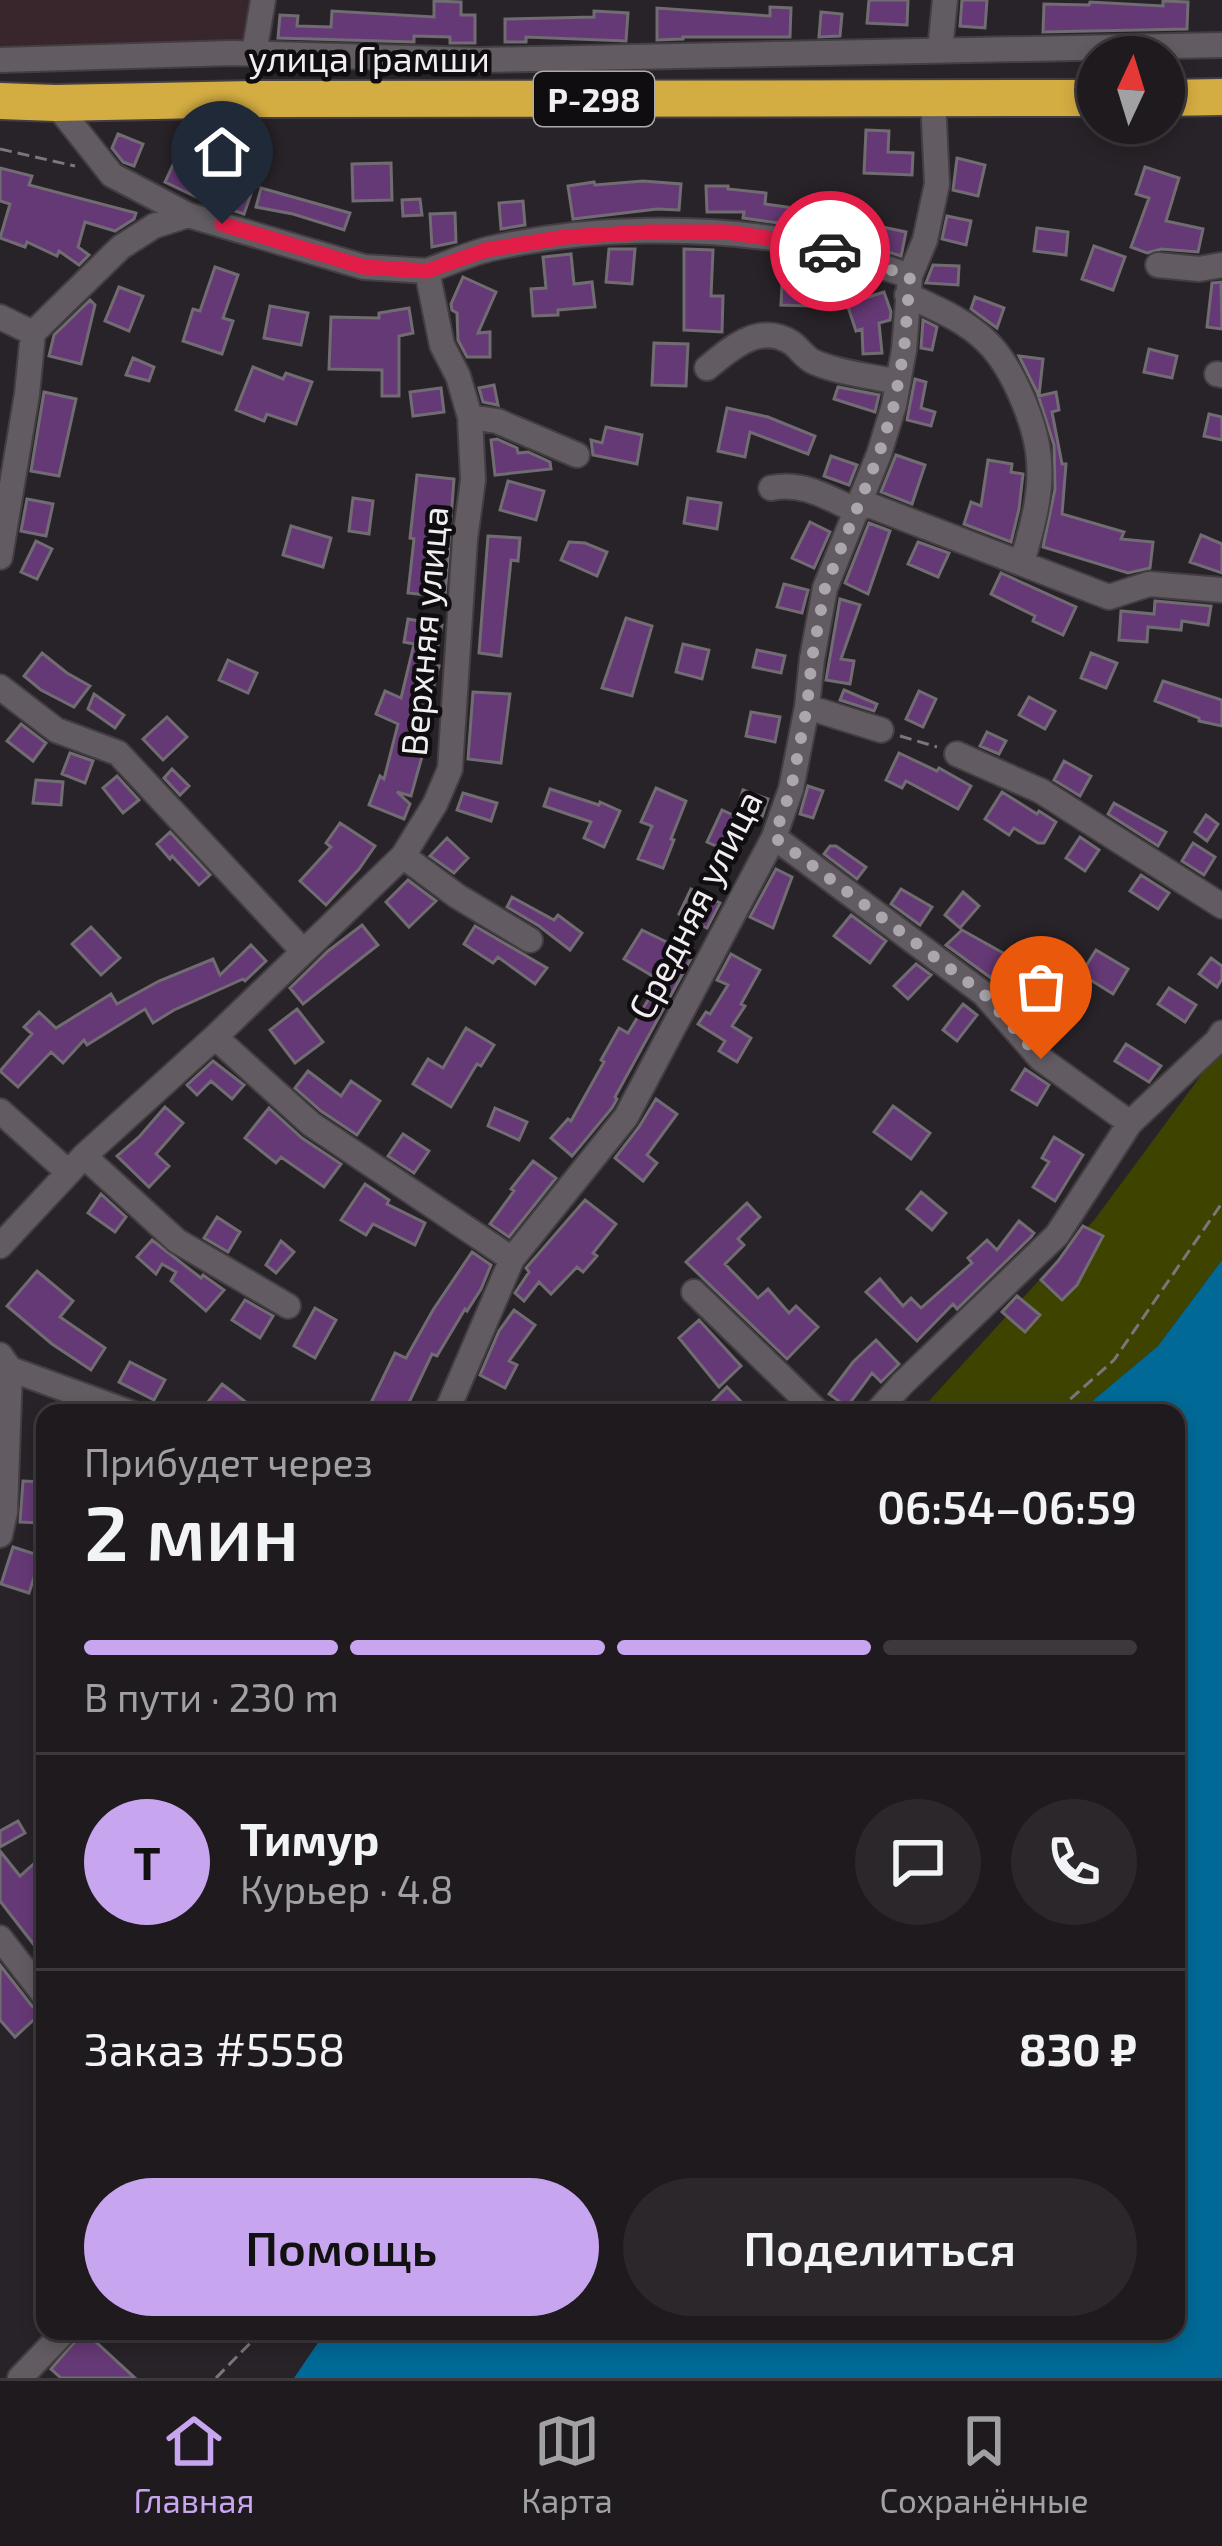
<!DOCTYPE html>
<html lang="ru">
<head>
<meta charset="utf-8">
<style>
	:root { --surface:#1e1a1e; --page:#2b272b; --text:#f1f3f6; --muted:#a1a1a4; --line:#3c383c; --accent:#c8a5ef }
	body { margin:0; font-family:"Exo 2",sans-serif; background:var(--page); color:var(--text); height:100vh; display:flex; flex-direction:column; font-size:45px; white-space:nowrap }
	* { box-sizing:border-box; margin:0 }
	p { font-size:39px; color:var(--muted) }
	.icon { flex:none; width:66px; height:66px; fill:none; stroke:currentColor; stroke-width:2; stroke-linecap:round; stroke-linejoin:round }
	.map { position:relative; flex:1; overflow:hidden }
	.sheet { position:absolute; left:36px; top:1404px; width:1149px; height:936px; display:flex; flex-direction:column; background:var(--surface); border-radius:24px; box-shadow:0 6px 18px #0003,0 0 0 3px var(--line) }
	.sheet>* { flex:none }
	.needle { width:78px; rotate:4deg }
	.fabs { position:absolute; left:1077px; top:36px; display:grid; gap:24px }
	.fabs a { display:grid; place-items:center; width:108px; height:108px; border-radius:50%; background:var(--surface); box-shadow:0 6px 18px #0003,0 0 0 3px var(--line); font-size:60px }
	.pin { position:absolute; display:grid; place-items:center; width:102px; height:102px; color:#fff; margin:-123px -51px; border-radius:50% 50% 50% 0; rotate:-45deg; box-shadow:0 0 12px #0007 }
	.pin .icon { rotate:45deg }
	.courier { position:absolute; display:grid; place-items:center; width:120px; height:120px; margin:-60px; border:9px solid #e11d48; border-radius:50%; background:#fff; color:#222; box-shadow:0 3px 15px #0007 }
	.head em { font-style:normal; font-weight:600 }
	.head div { display:flex; flex-direction:column-reverse }
	.head { display:flex; align-items:center; justify-content:space-between; height:204px; padding:0 48px }
	h1 { font-size:78px; font-weight:600; line-height:90px }
	.bar { display:grid; grid-template-columns:repeat(4,1fr); gap:18px 12px; align-content:center; height:144px; padding:0 48px }
	.bar i { height:15px; border-radius:9px; background:var(--line) }
	.bar .active { background:var(--accent) }
	.bar p { grid-column:span 4 }
	.line { display:flex; align-items:center; gap:30px; padding:0 48px; border-top:3px solid var(--line) }
	.line div { flex:1 }
	.round { display:grid; place-items:center; flex:none; width:126px; height:126px; border-radius:63px; background:var(--page) }
	.cta { display:flex; gap:24px; margin-top:auto; padding:24px 48px }
	.cta a { flex:1; height:138px; border-radius:72px; background:var(--accent); color:#111; font-size:48px; font-weight:600; line-height:138px; text-align:center }
	.cta a+a { background:var(--page); color:var(--text) }
	.tabs { display:flex; justify-content:space-around; align-items:center; height:168px; border-top:3px solid var(--line); background:var(--surface); font-size:33px; color:var(--muted) }
	.tabs a { display:grid; justify-items:center; gap:6px }
	.tabs .active { color:var(--accent) }
	.map>svg:first-child { display:block }
	.education { fill:#39262c }
	.green { fill:#3f4300 }
	.water { fill:#006996 }
	.building { fill:#653975; stroke:#706c72; stroke-width:3 }
	.lines { fill:none; stroke-linecap:round; stroke-linejoin:round }
	.minor-casing { stroke:#423e42; stroke-width:28 }
	.highway-casing { stroke:#423e42; stroke-width:40 }
	.path { stroke:#7b767b; stroke-width:3; stroke-dasharray:12 6; stroke-linecap:butt }
	.minor { stroke:#625c62; stroke-width:24 }
	.highway { stroke:#d4ad42; stroke-width:36 }
	.done { stroke:#aba6ab; stroke-width:12; stroke-dasharray:0 21.6 }
	.route { stroke:#e11d48; stroke-width:15 }
	.labels { text-anchor:middle; dominant-baseline:central; stroke-width:9; stroke-linejoin:round; paint-order:stroke }
	.shield { fill:#0f0d0f; stroke:#adaaad; stroke-width:3 }
	.shield-label { font-size:33px; font-weight:bold; fill:#f1edf1 }
	.street-label { font-size:36px; fill:#f1edf1; stroke:#0f0d0f }
</style>
</head>
<body>
<div class="map">
<svg width="1222" height="2378" viewBox="0 0 1222 2378">
	<rect width="100%" height="100%" fill="#282328"/>
	<path class="education" d="M0 0H252L244 45 0 52Z"/>
	<path class="green" d="M1222 1047V1260L1158 1346 1078 1413H918L1095 1219Z"/>
	<path class="water" d="M1222 1260V2378H294L326 2331H1176V1413H1078L1158 1346Z"/>
	<path class="building" d="M869 0H908L907 25 867 23Z
		M962 0H987L985 28 960 26Z
		M434 1 461 2V15H475V43H450V37L414 36V42L278 38 280 15 298 16 297 26 331 27 332 11 434 17Z
		M1163 1 1188 2 1187 29 1043 32 1044 4 1089 5 1090 2 1163 6Z
		M770 7 791 8 790 37H683V39L657 40V8L770 16Z
		M594 11 628 13 626 41 526 37V42H505V19L594 17Z
		M821 12 842 14 840 36 819 37Z
		M866 130 889 131 888 152 913 153 912 175 864 173Z
		M118 134 143 144 134 166 123 162 112 148Z
		M179 152 209 166 204 178 251 194 244 214 205 201 165 182Z
		M957 158 985 165 978 196 953 190Z
		M391 163 392 200 353 201 352 164Z
		M1145 167 1179 178 1166 221 1203 229 1198 252 1161 249 1147 253 1131 247 1149 198 1136 194Z
		M0 168 32 176 29 185 136 213 134 219 115 231 85 222 78 247 89 255 79 265 59 251 57 256 27 242 25 247 0 238 10 204 0 201Z
		M643 181 681 184 679 210 657 209 573 219 568 186 594 182 595 185Z
		M706 186H728V189L766 193 765 204 808 210 876 231 878 226 906 232 902 252 901 256 807 227 743 218 744 212H707Z
		M261 188 350 213 344 230 293 214 256 207Z
		M420 199 422 215 403 216 402 200Z
		M523 201 525 225 501 229 499 203Z
		M455 213 456 242 432 247 430 214Z
		M947 216 971 221 966 245 942 239Z
		M1037 228 1068 232 1066 255 1034 251Z
		M1094 246 1125 257 1113 290 1082 279Z
		M609 249H635L632 284 606 282Z
		M684 249 713 250 711 296H723L722 332 684 330Z
		M571 254 574 284 592 282 595 307 558 310V315L533 316 531 289 546 288 543 257Z
		M783 261 813 262V268L839 270 855 275 854 299 811 297V306L781 305Z
		M933 265 959 266 958 285 926 283Z
		M215 267 238 275 223 318 233 321 222 354 183 341 193 309 200 311Z
		M463 277 496 292 478 333 490 332V357H467L458 340 457 313 452 310 451 304Z
		M1221 282 1222 329 1207 327 1212 283Z
		M119 287 143 296 129 331 105 321Z
		M884 292 891 312 890 320 879 323 882 353 863 354 862 329 856 331 847 304Z
		M975 297 1004 308 997 328 971 309Z
		M90 300 95 305 81 364 49 356 54 335Z
		M270 306 308 313 301 345 264 338Z
		M409 308 413 333 399 336V396H382V370L329 369 331 317 379 318V313Z
		M923 320 937 327 932 350 921 348Z
		M654 343 688 344 686 386 652 385Z
		M1149 349 1177 356 1172 378 1144 372Z
		M1019 356 1043 359 1039 396 1056 392 1059 410 1052 412 1062 464H1066L1062 514 1124 532 1121 539 1153 542 1150 568 1128 573 1043 547 1055 489 1054 445 1037 392Z
		M133 358 154 367 149 381 126 375Z
		M253 367 283 379 286 373 312 382 296 424 267 414 264 421 236 410Z
		M915 379 926 382 921 408 935 412 931 426 907 420Z
		M494 385 498 405 483 402 479 388Z
		M838 387 879 395 875 412 834 399Z
		M441 388 444 412 413 416 410 392Z
		M44 392 76 399 59 476 31 471Z
		M727 408 768 417 815 436 808 454 750 432 745 457 718 451Z
		M1209 414 1222 417V440L1204 436Z
		M606 427 642 435 637 464 593 455 591 440 602 443Z
		M497 439 517 448 518 453 528 452 550 462 551 469 495 475 491 440Z
		M896 455 925 465 912 504 881 492Z
		M831 456 857 465 849 485 824 476Z
		M988 460 1012 464 1011 472 1023 474 1019 509 1011 542 964 524 971 502 981 506Z
		M417 475 454 479 445 597 408 593 414 539 410 538Z
		M508 481 544 491 536 520 500 510Z
		M353 498 373 501 369 534 349 531Z
		M688 498 721 503 717 529 684 523Z
		M27 499 53 504 46 536 21 531Z
		M810 522 830 532 814 568 792 558Z
		M869 523 890 531 868 594 845 583Z
		M291 526 331 538 323 567 283 555Z
		M1201 535 1222 544V573L1190 562Z
		M488 536 520 538 518 561 511 560 501 656 479 653Z
		M36 541 52 549 37 579 21 572Z
		M569 542 585 543 607 552 597 576 561 560Z
		M918 542 949 553 938 577 908 564Z
		M1001 573 1076 607 1063 635 1033 621 1035 616 991 594Z
		M784 584 808 590 802 613 777 607Z
		M840 599 860 605 841 659 854 661 850 684 826 680Z
		M1155 601 1211 606 1208 625 1182 621 1181 630 1148 627 1147 642 1119 640 1121 611 1154 614Z
		M626 618 652 626 632 696 602 688Z
		M408 619 442 625 434 665 439 666 431 697 428 696 406 748 423 753 411 796 397 792 410 804 404 819 369 805 380 776 384 779 398 724 376 714 385 691 401 698 414 644 404 642Z
		M683 644 709 650 702 679 676 672Z
		M757 650 785 656 781 673 753 667Z
		M42 653 67 673 90 686 74 707 41 690 24 676Z
		M1091 653 1117 663 1106 688 1081 678Z
		M228 660 257 673 248 693 219 680Z
		M1163 681 1222 700V726L1199 721V718L1155 701Z
		M844 690 877 704 874 711 840 700Z
		M919 691 936 699 923 727 906 719Z
		M473 692 510 694 501 763 468 759Z
		M94 694 124 715 115 728 88 709Z
		M1029 697 1055 711 1045 729 1019 715Z
		M751 712 780 717 775 742 746 736Z
		M167 717 187 737 163 760 143 739Z
		M21 724 46 743 33 761 7 741Z
		M987 732 1006 741 999 754 980 746Z
		M70 753 93 761 85 783 62 774Z
		M899 753 937 771 939 768 971 786 958 809 906 781 902 788 886 780Z
		M1064 761 1091 776 1080 796 1054 780Z
		M172 769 189 786 180 795 164 778Z
		M117 776 139 800 123 813 103 788Z
		M36 780 63 782 61 805 33 803Z
		M808 786 823 791 813 818 800 814Z
		M656 788 686 801 671 839 674 840 663 868 638 859 652 826 641 822Z
		M550 789 599 805 600 802 620 811 604 847 584 838 591 822 544 806Z
		M743 790 768 799 762 817 752 814 734 854 707 842 722 810 735 816Z
		M1002 792 1037 814 1039 811 1056 822 1044 843H1038L1014 828 1009 835 985 819Z
		M463 793 497 803 491 821 457 810Z
		M1114 803 1166 832 1158 846 1108 814Z
		M1206 815 1218 824 1207 841 1195 832Z
		M340 823 375 846 359 869 326 905 300 881 331 847 326 843Z
		M170 832 210 875 199 885 172 856 170 859 157 844Z
		M1080 837 1099 850 1085 871 1066 858Z
		M447 838 468 858 454 873 430 856Z
		M1193 843 1215 857 1204 875 1182 861Z
		M830 846H836L866 867 857 879 824 854Z
		M776 869 792 877 773 928 750 917Z
		M1141 875 1169 893 1158 909 1130 891Z
		M408 880 436 901 409 927 386 902Z
		M691 889 720 903 707 928 679 914Z
		M901 889 932 907 920 925 891 904Z
		M963 892 979 906 960 928 945 915Z
		M512 897 554 920 558 915 582 933 570 950 539 926 507 907Z
		M851 915 886 941 870 963 834 936Z
		M362 925 378 945 303 1004 290 988 328 951Z
		M475 926 547 968 535 984 498 957 493 963 464 944Z
		M91 927 120 958 101 975 72 944Z
		M642 930 693 955 615 1097 617 1099 612 1108 572 1156 551 1138 568 1119 571 1121 604 1062 601 1060 619 1028 628 1033 656 987 650 983 654 977 624 959Z
		M962 930 1005 954 991 978 946 945Z
		M251 945 266 961 245 981 243 979 174 1010 153 1023 145 1009 87 1045 84 1040 63 1063 51 1052 18 1087 0 1071 32 1034 24 1027 39 1012 56 1028 111 994 117 1004 159 981 213 959 220 975Z
		M1096 950 1128 969 1113 994 1081 974Z
		M731 954 760 970 741 1004 745 1006 732 1026 751 1038 737 1062 719 1051 725 1041 698 1024 706 1012 710 1014 728 985 717 980Z
		M1211 958 1222 966V979L1217 987 1199 974Z
		M916 964 931 975 908 999 894 986Z
		M1169 988 1196 1005 1185 1022 1158 1004Z
		M963 1004 977 1015 957 1041 943 1030Z
		M297 1009 323 1042 295 1063 270 1030Z
		M1040 1018 1060 1031 1051 1045 1035 1027Z
		M466 1028 494 1045 481 1066 477 1064 451 1107 413 1084 428 1059 443 1068Z
		M1126 1044 1161 1066 1149 1082 1115 1061Z
		M213 1061 244 1085 232 1099 211 1081 197 1095 187 1085Z
		M1025 1069 1049 1085 1037 1105 1012 1090Z
		M308 1071 341 1096 351 1081 380 1101 357 1135 321 1111 295 1088Z
		M656 1099 677 1114 647 1155 657 1163 643 1181 615 1158 639 1127Z
		M893 1106 930 1133 911 1159 874 1132Z
		M165 1107 183 1123 156 1154 169 1166 149 1187 117 1156 139 1137Z
		M269 1108 302 1138 341 1164 324 1187 281 1157 276 1163 245 1138Z
		M495 1108 527 1122 519 1140 488 1126Z
		M403 1134 429 1151 414 1173 388 1156Z
		M1054 1137 1083 1155 1055 1201 1033 1187 1049 1162 1042 1158Z
		M533 1161 556 1178 509 1237 490 1224 514 1191 511 1189Z
		M365 1184 389 1200 387 1204 425 1223 415 1245 373 1224 366 1235 341 1220Z
		M921 1192 946 1213 932 1230 907 1209Z
		M101 1194 126 1217 115 1232 88 1213Z
		M585 1200 616 1224 593 1253 597 1256 583 1272 577 1267 551 1294 539 1282 524 1301 515 1293 529 1272 526 1268Z
		M747 1203 760 1217 738 1239 744 1245 725 1264 758 1298 768 1289 789 1313 796 1306 818 1327 787 1359 686 1262Z
		M217 1217 240 1232 228 1252 204 1238Z
		M1019 1221 1034 1233 1031 1237 957 1309 953 1304 917 1341 866 1292 880 1279 903 1306 911 1298 921 1308 972 1263 968 1258 987 1240 997 1250Z
		M1083 1226 1103 1236 1077 1285 1062 1300 1041 1280 1058 1261Z
		M152 1240 201 1278 203 1275 224 1290 206 1311 171 1281 176 1272 162 1264 156 1274 137 1257Z
		M281 1241 294 1252 276 1273 266 1265Z
		M472 1252 491 1265 481 1289 467 1311 465 1309 437 1356 432 1354 404 1413H366L395 1353 406 1358 433 1310Z
		M37 1271 73 1301 60 1317 105 1348 91 1370 52 1344 7 1306Z
		M1017 1296 1040 1315 1025 1332 1002 1312Z
		M245 1300 273 1316 260 1338 232 1320Z
		M315 1308 336 1320 315 1358 294 1346Z
		M514 1310 535 1325 509 1361 517 1365 505 1388 480 1375 499 1331Z
		M699 1320 741 1366 719 1387 679 1338Z
		M876 1340 899 1364 881 1382 872 1373 847 1407 829 1394 853 1362Z
		M130 1362 165 1380 154 1400 119 1382Z
		M222 1384 260 1413H211L204 1407Z
		M727 1387 752 1413H701Z
		M23 1481 43 1482 40 1523 20 1522Z
		M13 1547 41 1556 29 1593 1 1584Z
		M18 1821 25 1833 0 1847V1831Z
		M0 1851 20 1876 37 1861 45 1871V1959L0 1901Z
		M0 1965 32 2006 42 2012 15 2037 0 2020Z
		M84 2331 135 2378H61L51 2369Z"/>
	<g class="lines">
		<defs>
			<path id="minor" d="M940 50 945 0
				M254 54 263 0
				M0 60 232 53 479 60 1222 45
				M1158 265 1199 269 1222 265
				M427 271C447 264 468 254 489 249 588 226 703 225 803 243 839 250 875 265 910 276
				M907 295C935 308 965 320 987 342 1013 367 1037 426 1039 461 1042 496 1031 530 1022 563
				M0 317 33 333
				M707 368C731 348 760 322 792 343 800 349 805 358 814 362 839 373 871 376 898 382
				M1217 374 1222 375
				M470 417 497 421 577 455
				M771 488C803 481 828 498 857 511
				M861 502 1109 597 1149 584 1222 590
				M0 557 27 394 33 333 121 247 154 226 188 215
				M0 687 56 730 118 753 303 951
				M807 707 881 730
				M957 754 1041 791 1222 906
				M774 837 984 994 1041 1059 1130 1123
				M403 856 457 896 530 940
				M215 1037 311 1124 512 1259
				M0 1111 68 1172
				M84 1156 177 1241 288 1306
				M0 1246 84 1156 215 1037 403 856 435 804 450 769 465 539 473 480 470 417 458 376 442 345 427 271 364 267 188 215 112 175 55 103
				M694 1292 819 1413
				M0 1355 10 1369 131 1413
				M446 1413 512 1259 626 1117 774 837 791 789 807 707 812 659 825 588 879 454 894 405 904 350 910 276 925 240 937 184 933 99
				M876 1413 902 1384 1057 1235 1130 1123 1217 1041 1222 1033
				M0 1535 5 1512 10 1369
				M0 1938 45 1996
				M20 2378 65 2331"/>
			<path id="highway" d="M1164 98 1222 97
				M0 101 55 103 254 99 1098 98"/>
		</defs>
		<use href="#minor" class="minor-casing"/>
		<use href="#highway" class="highway-casing"/>
		<path class="path" d="M0 149 75 166
			M900 736 937 747
			M1059 1413 1067 1402 1114 1360 1222 1203
			M216 2378 262 2331"/>
		<use href="#minor" class="minor"/>
		<use href="#highway" class="highway"/>
	</g>
	<g class="lines">
		<path class="done" d="M830 251 910 276 904 350 894 405 879 454 825 588 812 658 807 707 791 789 774 837 984 994 1041 1059"/>
		<path class="route" d="M222 224 364 267 427 271 486 250 566 237 649 232H726L809 244 830 251"/>
	</g>
	<g class="labels">
		<rect class="shield" x="534" y="72" width="120" height="54" rx="9"/>
		<g class="shield-label">
			<text x="594" y="99">Р-298</text>
		</g>
		<g class="street-label">
			<text x="369" y="57">улица Грамши</text>
			<text transform="translate(423 631) rotate(-85)">Верхняя улица</text>
			<text transform="translate(694 904) rotate(-63)">Средняя улица</text>
		</g>
	</g>
</svg>
<div class="fabs">
<a><svg class="needle" viewBox="-14 -14 28 28"><path d="M0-13l5 13h-10z" fill="#e53935"/><path d="M0 13l5-13h-10z" fill="#a1a1a4"/></svg></a>
</div>
<div class="pin" style="left:1041px;top:1059px;background:#ea580c"><svg class="icon" aria-label="bag" viewBox="0 0 24 24"><path d="M5 8h14l-1 12H6zM9 8a3 3 0 0 1 6 0"/></svg></div>
<div class="pin" style="left:222px;top:224px;background:#1f2937"><svg class="icon" aria-label="home" viewBox="0 0 24 24"><path d="M3 11l9-7 9 7M6 9v11h12V9"/></svg></div>
<div class="courier" style="left:830px;top:251px"><svg class="icon" aria-label="car" viewBox="0 0 24 24"><path d="M5 17H2v-5l4-1 3-4h7l3 4 3 1v5h-3M9 17h6M6 11h13"/><circle cx="7" cy="17" r="2"/><circle cx="17" cy="17" r="2"/></svg></div>
<section class="sheet">
<div class="head"><div><h1>2 мин</h1><p>Прибудет через</p></div><em>06:54–06:59</em></div>
<div class="bar"><i class="active"></i><i class="active"></i><i class="active"></i><i></i><p>В пути · 230 m</p></div>
<div class="line" style="height:216px"><b class="round" style="background:var(--accent);color:#111">Т</b><div><b>Тимур</b><p>Курьер · 4.8</p></div><a class="round"><svg class="icon" aria-label="chat" viewBox="0 0 24 24"><path d="M4 5h16v11H9l-5 4z"/></svg></a><a class="round"><svg class="icon" aria-label="phone" viewBox="0 0 24 24"><path d="M5 4h4l2 5-3 2q2 4 5 5l2-3 5 2v4C11 20 4 13 5 4z"/></svg></a></div>
<div class="line" style="height:156px"><div>Заказ #5558</div><b>830 ₽</b></div>
<div class="cta"><a>Помощь</a><a>Поделиться</a></div>
</section>
</div>
<nav class="tabs">
<a class="active"><svg class="icon" aria-label="home" viewBox="0 0 24 24"><path d="M3 11l9-7 9 7M6 9v11h12V9"/></svg>Главная</a>
<a><svg class="icon" aria-label="map" viewBox="0 0 24 24"><path d="M3 6l6-2 6 2 6-2v14l-6 2-6-2-6 2zM9 4v14M15 6v14"/></svg>Карта</a>
<a><svg class="icon" aria-label="saved" viewBox="0 0 24 24"><path d="M7 4h10v16l-5-4-5 4z"/></svg>Сохранённые</a>
</nav>
</body>
</html>
